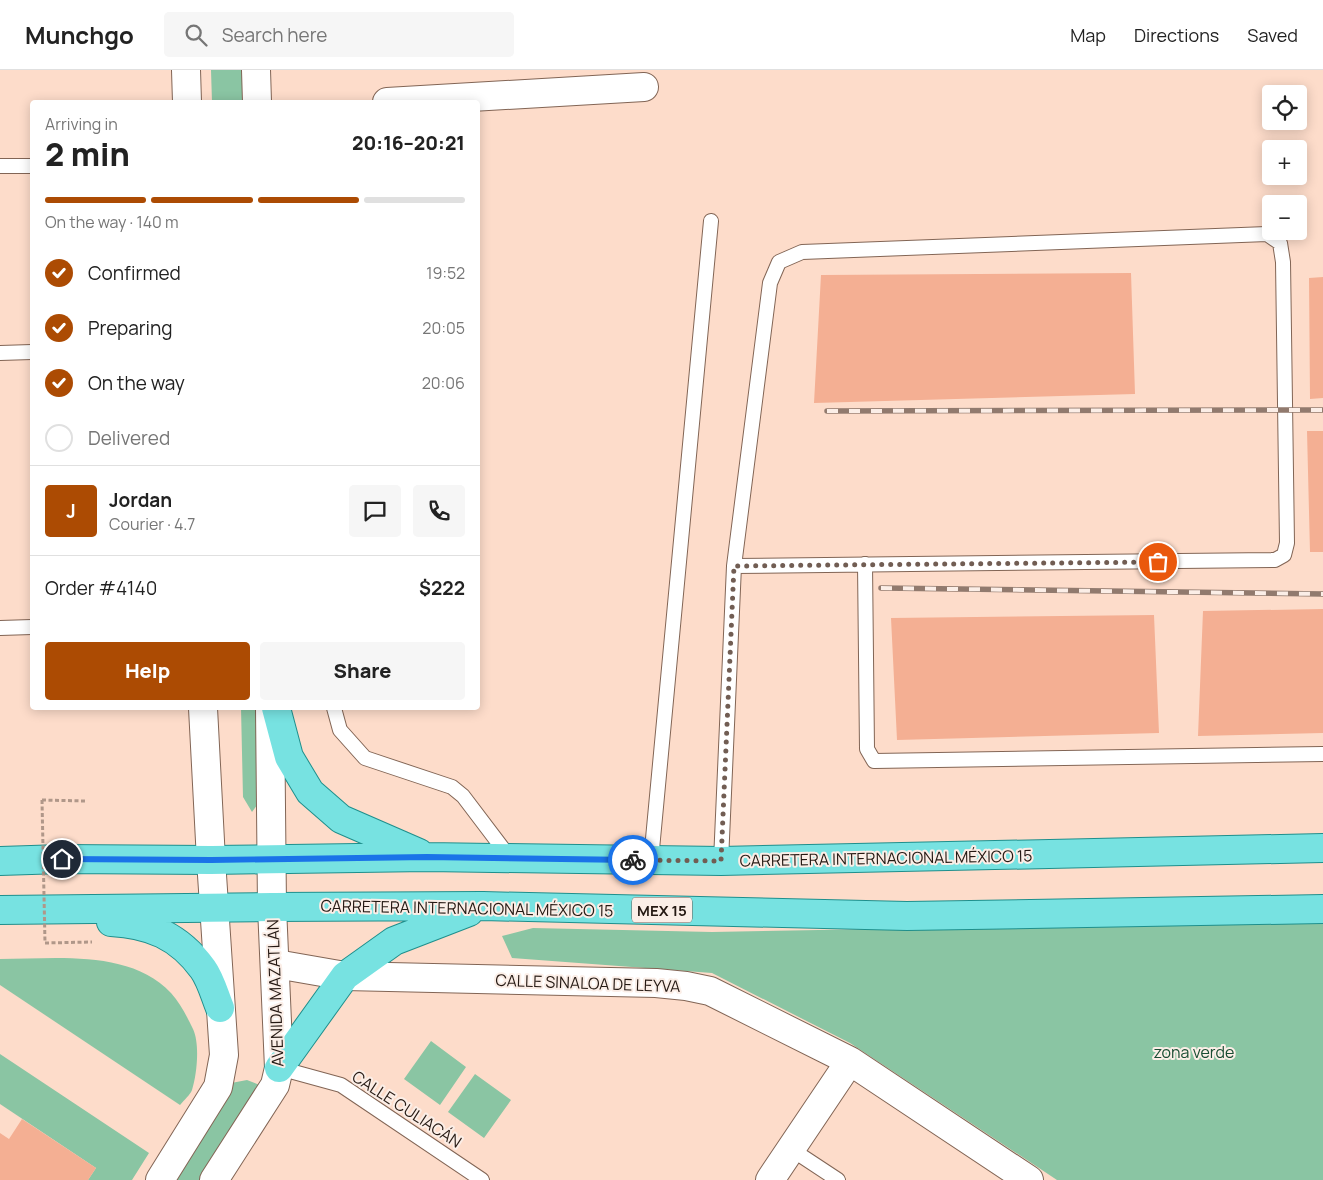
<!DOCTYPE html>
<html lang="en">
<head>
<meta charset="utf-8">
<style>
	:root { --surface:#fff; --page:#f6f6f6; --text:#222; --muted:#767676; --line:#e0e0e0; --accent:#ac4b03 }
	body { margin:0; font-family:Manrope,sans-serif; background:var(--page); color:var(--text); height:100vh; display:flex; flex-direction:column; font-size:19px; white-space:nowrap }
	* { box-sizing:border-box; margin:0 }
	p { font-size:16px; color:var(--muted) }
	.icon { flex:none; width:28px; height:28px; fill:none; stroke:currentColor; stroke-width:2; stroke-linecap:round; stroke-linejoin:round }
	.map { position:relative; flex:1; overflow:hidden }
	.sheet { position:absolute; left:30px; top:30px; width:450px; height:610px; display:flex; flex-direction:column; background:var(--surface); border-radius:5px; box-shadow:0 2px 12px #0003 }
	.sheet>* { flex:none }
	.fabs { position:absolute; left:1262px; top:15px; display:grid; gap:10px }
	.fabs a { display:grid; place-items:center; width:45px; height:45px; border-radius:5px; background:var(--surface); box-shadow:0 2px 12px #0003; font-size:25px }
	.pin { position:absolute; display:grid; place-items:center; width:42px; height:42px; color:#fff; margin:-21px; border:2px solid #fff; border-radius:50%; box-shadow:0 1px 5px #0007 }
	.courier { position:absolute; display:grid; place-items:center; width:50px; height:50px; margin:-25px; border:4px solid #1a73e8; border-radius:50%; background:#fff; color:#222; box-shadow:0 1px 6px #0007 }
	.summary em { font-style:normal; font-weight:800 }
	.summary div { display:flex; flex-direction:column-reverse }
	.summary { display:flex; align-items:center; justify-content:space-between; height:85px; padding:0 15px }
	h1 { font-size:32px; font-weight:800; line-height:38px }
	.bar { display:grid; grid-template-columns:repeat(4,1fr); gap:8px 5px; align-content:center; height:60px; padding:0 15px }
	.bar i { height:6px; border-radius:4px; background:var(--line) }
	.bar .active { background:var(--accent) }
	.bar p { grid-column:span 4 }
	.line { display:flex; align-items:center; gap:12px; padding:0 15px; border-top:1px solid var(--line) }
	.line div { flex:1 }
	.round { display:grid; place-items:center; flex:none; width:52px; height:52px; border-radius:5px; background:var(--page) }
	ol { padding:0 15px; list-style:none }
	li { display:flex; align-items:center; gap:15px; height:55px }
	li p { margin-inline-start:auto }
	li .icon { padding:5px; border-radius:50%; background:var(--accent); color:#fff; stroke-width:4 }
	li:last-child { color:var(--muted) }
	li i { width:28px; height:28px; border:2px solid var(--line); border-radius:50% }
	.cta { display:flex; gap:10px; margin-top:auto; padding:10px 15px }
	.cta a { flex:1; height:58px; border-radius:5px; background:var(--accent); color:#fff; font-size:20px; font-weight:800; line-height:58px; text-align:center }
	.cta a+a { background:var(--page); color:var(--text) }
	header { display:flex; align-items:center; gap:30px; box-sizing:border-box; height:70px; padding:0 25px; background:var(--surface); border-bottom:1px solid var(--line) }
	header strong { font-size:24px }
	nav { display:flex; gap:28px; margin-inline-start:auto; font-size:18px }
	.search { width:350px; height:45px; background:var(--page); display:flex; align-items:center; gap:12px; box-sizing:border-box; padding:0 18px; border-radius:5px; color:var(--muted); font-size:19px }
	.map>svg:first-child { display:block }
	.green { fill:#8ac5a3 }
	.building { fill:#f4af93 }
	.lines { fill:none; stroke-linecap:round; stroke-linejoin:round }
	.lane-casing { stroke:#826555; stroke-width:16 }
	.street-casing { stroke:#826555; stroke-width:30 }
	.secondary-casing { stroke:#826555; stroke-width:30 }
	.primary-casing { stroke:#1f8f8c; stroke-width:30 }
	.path { stroke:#b09789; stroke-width:3; stroke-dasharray:4 2.5; stroke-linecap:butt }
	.lane { stroke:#fff; stroke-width:14 }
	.street { stroke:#fff; stroke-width:28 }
	.secondary { stroke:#fff; stroke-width:28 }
	.primary { stroke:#77e2e1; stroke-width:28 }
	.rail-casing { stroke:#917a6e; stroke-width:5.5 }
	.rail { stroke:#fbeee7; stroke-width:4; stroke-dasharray:11; stroke-linecap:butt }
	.path-bridge { stroke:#b09789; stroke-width:3; stroke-dasharray:4 2.5; stroke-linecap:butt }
	.done { stroke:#715d53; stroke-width:5; stroke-dasharray:0 9 }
	.route { stroke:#1a73e8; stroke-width:6 }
	.labels { text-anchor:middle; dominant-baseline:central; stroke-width:4; stroke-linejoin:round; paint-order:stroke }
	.shield { fill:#fbeee7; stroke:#655953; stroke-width:1 }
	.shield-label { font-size:15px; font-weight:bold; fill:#251913 }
	.street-label { font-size:16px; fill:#251913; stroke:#fbeee7 }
	.park-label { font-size:16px; fill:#194d33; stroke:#fbeee7 }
</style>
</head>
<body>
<header>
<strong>Munchgo</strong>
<div class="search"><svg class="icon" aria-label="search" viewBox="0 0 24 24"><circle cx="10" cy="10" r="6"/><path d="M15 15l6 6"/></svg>Search here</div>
<nav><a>Map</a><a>Directions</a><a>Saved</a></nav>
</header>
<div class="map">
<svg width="1323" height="1110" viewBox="0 0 1323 1110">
	<rect width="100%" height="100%" fill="#fddcca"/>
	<path class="green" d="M211 0H246L247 32H212Z
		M241 638H261L260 731 252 742 243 727Z
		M1323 851V1110H1057L850 973 712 903 512 888 502 866 533 858 712 862Z
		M0 889C55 889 130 879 171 923 181 934 187 947 193 959 200 974 197 1004 192 1020 190 1025 184 1030 180 1035L0 915Z
		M431 971 466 997 440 1035 404 1009Z
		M0 984 149 1083 132 1110H88L96 1098 0 1034Z
		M475 1004 511 1030 484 1068 448 1042Z
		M247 1010 262 1016 200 1110H163L226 1014Z"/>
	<path class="building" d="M1131 203 1135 324 814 333 821 205Z
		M1323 207V328L1310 329 1309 208Z
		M1307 361H1323V482H1310Z
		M1323 539V663L1198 666 1203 541Z
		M1154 545 1159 663 897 670 891 548Z
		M22 1049 96 1098 88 1110H0V1063L9 1069Z"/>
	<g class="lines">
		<defs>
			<path id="lane" d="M0 96H32
				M0 283 32 282
				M865 494 867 679 874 691 1323 684
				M0 558 32 557
				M334 638 340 660 365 688 452 717 463 726 510 788
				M651 790 711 151
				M721 791 734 496 770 213 779 192 802 182 1267 164 1280 173 1283 192 1287 473 1284 485 1275 490 734 496
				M279 998 341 1015 482 1110
				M791 1079 838 1110"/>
			<path id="street" d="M387 32 644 17
				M276 894 345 906 656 913 686 916 710 921 850 991 1029 1110
				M770 1110 850 991"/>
			<path id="secondary" d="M186 0 187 32
				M256 0 257 32
				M160 1110 218 1017 224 985 211 790 203 638
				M214 1110 275 1015 279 998 272 837 270 638"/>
			<path id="primary" d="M276 638 289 687 310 722 341 749 419 783
				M0 791 62 789 211 790 427 787 721 791 1323 778
				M0 840 272 837 483 836 907 846 1323 839
				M111 852C150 854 179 866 203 899 211 910 215 926 220 938
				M279 998 345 906 394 871 469 842"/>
		</defs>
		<use href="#lane" class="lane-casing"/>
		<use href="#street" class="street-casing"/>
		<use href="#secondary" class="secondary-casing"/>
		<use href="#primary" class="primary-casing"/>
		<path class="path" d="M42 730 85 731
			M45 873 92 872"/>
		<use href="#lane" class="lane"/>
		<use href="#street" class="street"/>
		<use href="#secondary" class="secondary"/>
		<use href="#primary" class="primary"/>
		<defs>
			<path id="rail" d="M827 341 1323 340
				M881 518 1323 524"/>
		</defs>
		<use href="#rail" class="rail-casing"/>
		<use href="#rail" class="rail"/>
		<path class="path-bridge" d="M42 730 45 873"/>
	</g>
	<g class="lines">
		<path class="done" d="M633 790 721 791 734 496 1158 492"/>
		<path class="route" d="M62 789 211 790 427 787 633 790"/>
	</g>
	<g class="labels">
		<rect class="shield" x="632" y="827.5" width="60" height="25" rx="4"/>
		<g class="shield-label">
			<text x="662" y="840">MEX 15</text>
		</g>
		<g class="street-label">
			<text transform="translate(886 788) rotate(-1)">CARRETERA INTERNACIONAL MÉXICO 15</text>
			<text transform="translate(467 838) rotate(1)">CARRETERA INTERNACIONAL MÉXICO 15</text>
			<text transform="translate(588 913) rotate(2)">CALLE SINALOA DE LEYVA</text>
			<text transform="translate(275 923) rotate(-92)">AVENIDA MAZATLÁN</text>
			<text transform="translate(407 1039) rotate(33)">CALLE CULIACÁN</text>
		</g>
		<g class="park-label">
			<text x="1194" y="982">zona verde</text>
		</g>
	</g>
</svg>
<div class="fabs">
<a><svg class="icon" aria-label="locate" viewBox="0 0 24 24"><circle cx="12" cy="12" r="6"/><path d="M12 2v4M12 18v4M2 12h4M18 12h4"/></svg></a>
<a>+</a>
<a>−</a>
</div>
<div class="pin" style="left:1158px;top:492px;background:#ea580c"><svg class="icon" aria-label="bag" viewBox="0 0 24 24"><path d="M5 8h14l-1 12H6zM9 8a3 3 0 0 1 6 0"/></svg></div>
<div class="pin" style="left:62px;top:789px;background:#1f2937"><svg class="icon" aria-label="home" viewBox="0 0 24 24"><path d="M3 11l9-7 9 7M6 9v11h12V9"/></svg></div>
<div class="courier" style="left:633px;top:790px"><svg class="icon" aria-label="bike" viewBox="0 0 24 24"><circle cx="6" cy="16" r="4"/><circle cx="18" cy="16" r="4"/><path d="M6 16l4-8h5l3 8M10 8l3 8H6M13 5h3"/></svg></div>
<section class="sheet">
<div class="summary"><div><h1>2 min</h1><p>Arriving in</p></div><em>20:16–20:21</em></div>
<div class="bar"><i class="active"></i><i class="active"></i><i class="active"></i><i></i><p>On the way · 140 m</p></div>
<ol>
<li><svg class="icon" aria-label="check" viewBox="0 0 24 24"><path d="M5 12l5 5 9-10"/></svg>Confirmed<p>19:52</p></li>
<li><svg class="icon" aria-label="check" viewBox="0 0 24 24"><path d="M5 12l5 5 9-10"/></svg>Preparing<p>20:05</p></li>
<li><svg class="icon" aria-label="check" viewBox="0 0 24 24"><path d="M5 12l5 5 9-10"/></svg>On the way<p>20:06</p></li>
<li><i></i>Delivered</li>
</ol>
<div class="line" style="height:90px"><b class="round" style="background:var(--accent);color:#fff">J</b><div><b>Jordan</b><p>Courier · 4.7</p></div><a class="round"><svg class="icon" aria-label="chat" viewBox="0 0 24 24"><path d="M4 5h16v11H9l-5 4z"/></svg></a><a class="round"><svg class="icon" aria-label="phone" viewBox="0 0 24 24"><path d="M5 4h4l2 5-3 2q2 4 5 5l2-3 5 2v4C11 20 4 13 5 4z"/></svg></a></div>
<div class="line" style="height:65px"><div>Order #4140</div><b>$222</b></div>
<div class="cta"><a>Help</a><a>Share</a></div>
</section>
</div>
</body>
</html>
